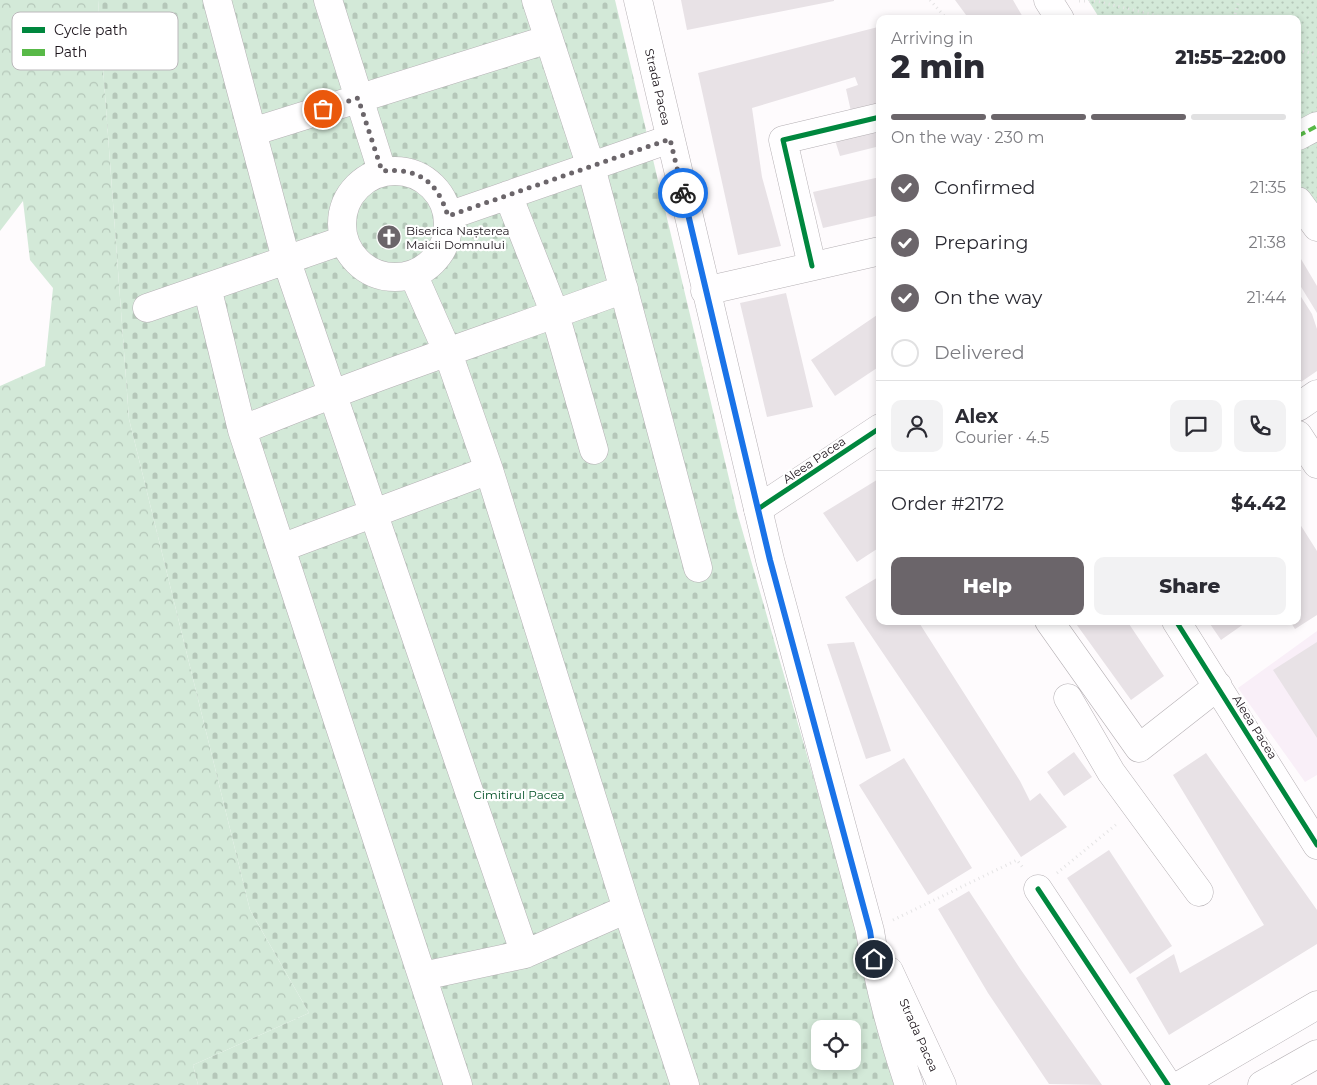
<!DOCTYPE html>
<html lang="en">
<head>
<meta charset="utf-8">
<style>
	:root { --surface:#fff; --page:#f2f2f3; --text:#2b2b33; --muted:#7c7c81; --line:#e1e1e2; --accent:#6b656a }
	body { margin:0; font-family:Montserrat,sans-serif; background:var(--page); color:var(--text); height:100vh; display:flex; flex-direction:column; font-size:19px; white-space:nowrap }
	* { box-sizing:border-box; margin:0 }
	p { font-size:16px; color:var(--muted) }
	.icon { flex:none; width:28px; height:28px; fill:none; stroke:currentColor; stroke-width:2; stroke-linecap:round; stroke-linejoin:round }
	.map { position:relative; flex:1; overflow:hidden }
	.drawer { position:absolute; left:876px; top:15px; width:425px; height:610px; display:flex; flex-direction:column; background:var(--surface); border-radius:10px; box-shadow:0 2px 8px #0003 }
	.drawer>* { flex:none }
	.controls { position:absolute; left:811px; top:1020px; display:grid; gap:10px }
	.controls a { display:grid; place-items:center; width:50px; height:50px; border-radius:10px; background:var(--surface); box-shadow:0 2px 8px #0003; font-size:25px }
	.pin { position:absolute; display:grid; place-items:center; width:42px; height:42px; color:#fff; margin:-21px; border:2px solid #fff; border-radius:50%; box-shadow:0 1px 5px #0007 }
	.courier { position:absolute; display:grid; place-items:center; width:50px; height:50px; margin:-25px; border:4px solid #1a73e8; border-radius:50%; background:#fff; color:#222; box-shadow:0 1px 6px #0007 }
	.head em { font-style:normal; font-weight:800 }
	.head div { display:flex; flex-direction:column-reverse }
	.head { display:flex; align-items:center; justify-content:space-between; height:85px; padding:0 15px }
	h1 { font-size:32px; font-weight:800; line-height:38px }
	.bar { display:grid; grid-template-columns:repeat(4,1fr); gap:8px 5px; align-content:center; height:60px; padding:0 15px }
	.bar i { height:6px; border-radius:4px; background:var(--line) }
	.bar .selected { background:var(--accent) }
	.bar p { grid-column:span 4 }
	.line { display:flex; align-items:center; gap:12px; padding:0 15px; border-top:1px solid var(--line) }
	.line div { flex:1 }
	.round { display:grid; place-items:center; flex:none; width:52px; height:52px; border-radius:10px; background:var(--page) }
	ol { padding:0 15px; list-style:none }
	li { display:flex; align-items:center; gap:15px; height:55px }
	li p { margin-inline-start:auto }
	li .icon { padding:5px; border-radius:50%; background:var(--accent); color:#fff; stroke-width:4 }
	li:last-child { color:var(--muted) }
	li i { width:28px; height:28px; border:2px solid var(--line); border-radius:50% }
	.primary-button { display:flex; gap:10px; margin-top:auto; padding:10px 15px }
	.primary-button a { flex:1; height:58px; border-radius:10px; background:var(--accent); color:#fff; font-size:20px; font-weight:800; line-height:58px; text-align:center }
	.primary-button a+a { background:var(--page); color:var(--text) }
	.map>svg:first-child { display:block }
	.built { fill:#f9eff8 }
	.forest { fill:url(#forest-crowns) }
	.cemetery { fill:url(#cemetery-stones); fill-rule:evenodd }
	.park { fill:url(#park-dots) }
	.building { fill:#e8e2e6 }
	.lines { fill:none; stroke-linecap:round; stroke-linejoin:round }
	.minor-casing { stroke:#b5b0b4; stroke-width:29 }
	.major-casing { stroke:#b5b0b4; stroke-width:29 }
	.path { stroke:#e5e4e5; stroke-width:3; stroke-dasharray:1 4; stroke-linecap:butt }
	.minor { stroke:#fffeff; stroke-width:28 }
	.major { stroke:#fffeff; stroke-width:28 }
	.quiet { stroke:#58b947; stroke-width:4; stroke-dasharray:8 4; stroke-linecap:butt }
	.cycleway-casing { stroke:#fff; stroke-width:8 }
	.cycleway { stroke:#00873e; stroke-width:5 }
	.done { stroke:#6b656a; stroke-width:5; stroke-dasharray:0 9 }
	.route { stroke:#1a73e8; stroke-width:6 }
	.labels { text-anchor:middle; dominant-baseline:central; stroke-width:4.5; stroke-linejoin:round; paint-order:stroke }
	.street-label { font-size:12px; fill:#1c141b; stroke:#fff }
	.poi-label { font-size:12px; fill:#1c141b; stroke:#fff; text-anchor:start }
	.park-label { font-size:12px; fill:#004f24; stroke:#fff }
	.key { fill:#fff; stroke:#bbb8bb; stroke-width:1 }
	.key-label { font-size:14px; fill:#1c141b }
</style>
</head>
<body>
<div class="map">
<svg width="1317" height="1085" viewBox="0 0 1317 1085">
	<defs>
		<pattern id="forest-crowns" width="20" height="18" patternUnits="userSpaceOnUse" patternTransform="scale(1.25)"><rect width="20" height="18" fill="#d3e9d8"/><path d="M2 6a3 3 0 1 1 6 0M12 15a3 3 0 1 1 6 0" fill="none" stroke="#b5c7b9"/></pattern>
		<pattern id="cemetery-stones" width="16" height="16" patternUnits="userSpaceOnUse" patternTransform="scale(1.25)"><rect width="16" height="16" fill="#d3e9d8"/><path d="M2 7V4a2 2 0 0 1 4 0v3zM10 15v-3a2 2 0 0 1 4 0v3z" fill="#b5c7b9"/></pattern>
		<pattern id="park-dots" width="8" height="8" patternUnits="userSpaceOnUse" patternTransform="scale(1.25)"><rect width="8" height="8" fill="#d3e9d8"/><path d="M2 2h.1M6 6h.1" fill="none" stroke="#b5c7b9" stroke-width="1.8" stroke-linecap="round"/></pattern>
	</defs>
	<rect width="100%" height="100%" fill="#fefbfd"/>
	<path class="built" d="M1317 631V775L1305 782 1238 688Z"/>
	<path class="forest" d="M0 0H98L129 419 250 910 309 1013 193 1065 198 1085H0V386L45 366 53 288 30 260 23 201 0 231Z"/>
	<path class="cemetery" d="M98 0H615L737 512 902 1085H198L193 1065 309 1013 250 910 129 419ZM820 1029H852V1061H820Z"/>
	<path class="park" d="M1088 0H1317V205L1298 190V19H1100Z"/>
	<path class="building" d="M681 0H834V1L687 30Z
		M955 0H1013L1024 19H969Z
		M878 27 880 35V108L852 116 846 89 858 85 855 77 752 108 762 177 781 246 738 255 698 73Z
		M880 123V146L840 156 834 137Z
		M880 177V215L823 228 813 192Z
		M1298 254 1317 286V313L1298 282Z
		M1298 292 1312 314 1317 329V371L1298 384Z
		M786 293 813 407 767 417 740 303Z
		M880 313V366L835 396 811 360Z
		M880 478V547L857 562 823 513Z
		M1298 521 1317 551V615L1295 629 1290 621H1298Z
		M880 576V621H918L1020 781 1030 801 1040 793 1067 827 1021 857 845 597Z
		M1074 621H1127L1164 676 1131 700Z
		M1208 621H1248L1221 640Z
		M854 642 891 751 866 759 827 644Z
		M1317 642V738L1273 670Z
		M1074 752 1092 777 1064 796 1047 772Z
		M1206 753 1317 910V944L1169 1035 1136 978 1174 954 1180 973 1264 925 1173 775Z
		M904 758 972 868 928 895 859 785Z
		M1109 850 1172 946 1130 974 1067 878Z
		M969 891 1021 970 1102 1085 1049 1084 988 993 938 909Z"/>
	<g class="lines">
		<defs>
			<path id="minor" d="M217 0 286 259 525 954
				M328 0 382 171
				M536 0 591 167 698 568
				M1048 0 1060 19
				M252 132 549 39
				M1298 136 1317 126
				M342 224a53 53 0 1 1 106 0a53 53 0 1 1-106 0Z
				M508 195 555 314 594 450
				M1298 201 1317 227
				M448 216 670 139
				M812 266 783 140 880 117
				M413 274 448 353 489 470 627 909 685 1085
				M207 287 242 430 458 1085
				M705 291 880 251
				M147 308 344 240
				M1298 407 1317 394
				M242 430C367 378 496 336 624 289
				M1298 435 1317 464
				M758 509 880 428
				M281 548 489 470
				M1049 621 1139 748 1218 686
				M1176 621 1317 845
				M1068 698 1111 772 1199 892
				M1038 889 1168 1085
				M423 976 525 954 627 909"/>
			<path id="major" d="M638 0 770 560 870 931C878 984 892 1034 909 1085
				M889 971 942 1085
				M1180 1085 1317 1005
				M1262 1085 1317 1054"/>
		</defs>
		<use href="#minor" class="minor-casing"/>
		<use href="#major" class="major-casing"/>
		<path class="path" d="M930 0 947 19
			M1079 1H1096L1171 19
			M1234 19 1239 0
			M1298 50 1317 55
			M1057 873 1118 823
			M893 920 1017 860 1024 869"/>
		<use href="#minor" class="minor"/>
		<use href="#major" class="major"/>
		<path class="quiet" d="M1298 136 1317 126"/>
		<defs>
			<path id="cycleway" d="M812 266 783 140 880 117
				M758 509 880 428
				M1176 621 1317 845
				M1038 889 1168 1085"/>
		</defs>
		<use href="#cycleway" class="cycleway-casing"/>
		<use href="#cycleway" class="cycleway"/>
	</g>
	<g class="lines">
		<path class="done" d="M323 109 358 98 382 171C419 168 437 181 448 216L670 139 683 193"/>
		<path class="route" d="M683 193 770 560 870 931 874 959"/>
	</g>
	<defs>
		<symbol id="church-disc" viewBox="-11 -11 22 22"><circle r="9.5" fill="#6b656a" stroke="#fff"/><path d="M-1.2-6h2.4v3.5h3.3v2.4h-3.3V6h-2.4V-.1h-3.3v-2.4h3.3Z" fill="#fff"/></symbol>
	</defs>
	<g fill-rule="evenodd">
		<use href="#church-disc" x="375" y="223" width="28" height="28"/>
	</g>
	<g class="labels">
		<g class="street-label">
			<text transform="translate(658 87) rotate(77)">Strada Pacea</text>
			<text transform="translate(814 460) rotate(-34)">Aleea Pacea</text>
			<text transform="translate(1255 727) rotate(58)">Aleea Pacea</text>
			<text transform="translate(919 1035) rotate(66)">Strada Pacea</text>
		</g>
		<g class="poi-label">
			<text x="406" y="230">Biserica Nașterea<tspan x="406" dy="14">Maicii Domnului</tspan></text>
		</g>
		<g class="park-label">
			<text x="519" y="794">Cimitirul Pacea</text>
		</g>
	</g>
	<rect x="12" y="12" width="166" height="58" rx="8" class="key"/>
	<rect x="22" y="27" width="23" height="6" fill="#00873e"/>
	<rect x="22" y="49" width="23" height="7" fill="#58b947"/>
	<g class="key-label">
		<text x="54" y="35">Cycle path</text>
		<text x="54" y="57">Path</text>
	</g>
</svg>
<div class="controls">
<a><svg class="icon" aria-label="locate" viewBox="0 0 24 24"><circle cx="12" cy="12" r="6"/><path d="M12 2v4M12 18v4M2 12h4M18 12h4"/></svg></a>
</div>
<div class="pin" style="left:323px;top:109px;background:#ea580c"><svg class="icon" aria-label="bag" viewBox="0 0 24 24"><path d="M5 8h14l-1 12H6zM9 8a3 3 0 0 1 6 0"/></svg></div>
<div class="pin" style="left:874px;top:959px;background:#1f2937"><svg class="icon" aria-label="home" viewBox="0 0 24 24"><path d="M3 11l9-7 9 7M6 9v11h12V9"/></svg></div>
<div class="courier" style="left:683px;top:193px"><svg class="icon" aria-label="bike" viewBox="0 0 24 24"><circle cx="6" cy="16" r="4"/><circle cx="18" cy="16" r="4"/><path d="M6 16l4-8h5l3 8M10 8l3 8H6M13 5h3"/></svg></div>
<section class="drawer">
<div class="head"><div><h1>2 min</h1><p>Arriving in</p></div><em>21:55–22:00</em></div>
<div class="bar"><i class="selected"></i><i class="selected"></i><i class="selected"></i><i></i><p>On the way · 230 m</p></div>
<ol>
<li><svg class="icon" aria-label="check" viewBox="0 0 24 24"><path d="M5 12l5 5 9-10"/></svg>Confirmed<p>21:35</p></li>
<li><svg class="icon" aria-label="check" viewBox="0 0 24 24"><path d="M5 12l5 5 9-10"/></svg>Preparing<p>21:38</p></li>
<li><svg class="icon" aria-label="check" viewBox="0 0 24 24"><path d="M5 12l5 5 9-10"/></svg>On the way<p>21:44</p></li>
<li><i></i>Delivered</li>
</ol>
<div class="line" style="height:90px"><a class="round"><svg class="icon" aria-label="person" viewBox="0 0 24 24"><circle cx="12" cy="8" r="4"/><path d="M4 21q1-7 8-7t8 7"/></svg></a><div><b>Alex</b><p>Courier · 4.5</p></div><a class="round"><svg class="icon" aria-label="chat" viewBox="0 0 24 24"><path d="M4 5h16v11H9l-5 4z"/></svg></a><a class="round"><svg class="icon" aria-label="phone" viewBox="0 0 24 24"><path d="M5 4h4l2 5-3 2q2 4 5 5l2-3 5 2v4C11 20 4 13 5 4z"/></svg></a></div>
<div class="line" style="height:65px"><div>Order #2172</div><b>$4.42</b></div>
<div class="primary-button"><a>Help</a><a>Share</a></div>
</section>
</div>
</body>
</html>
